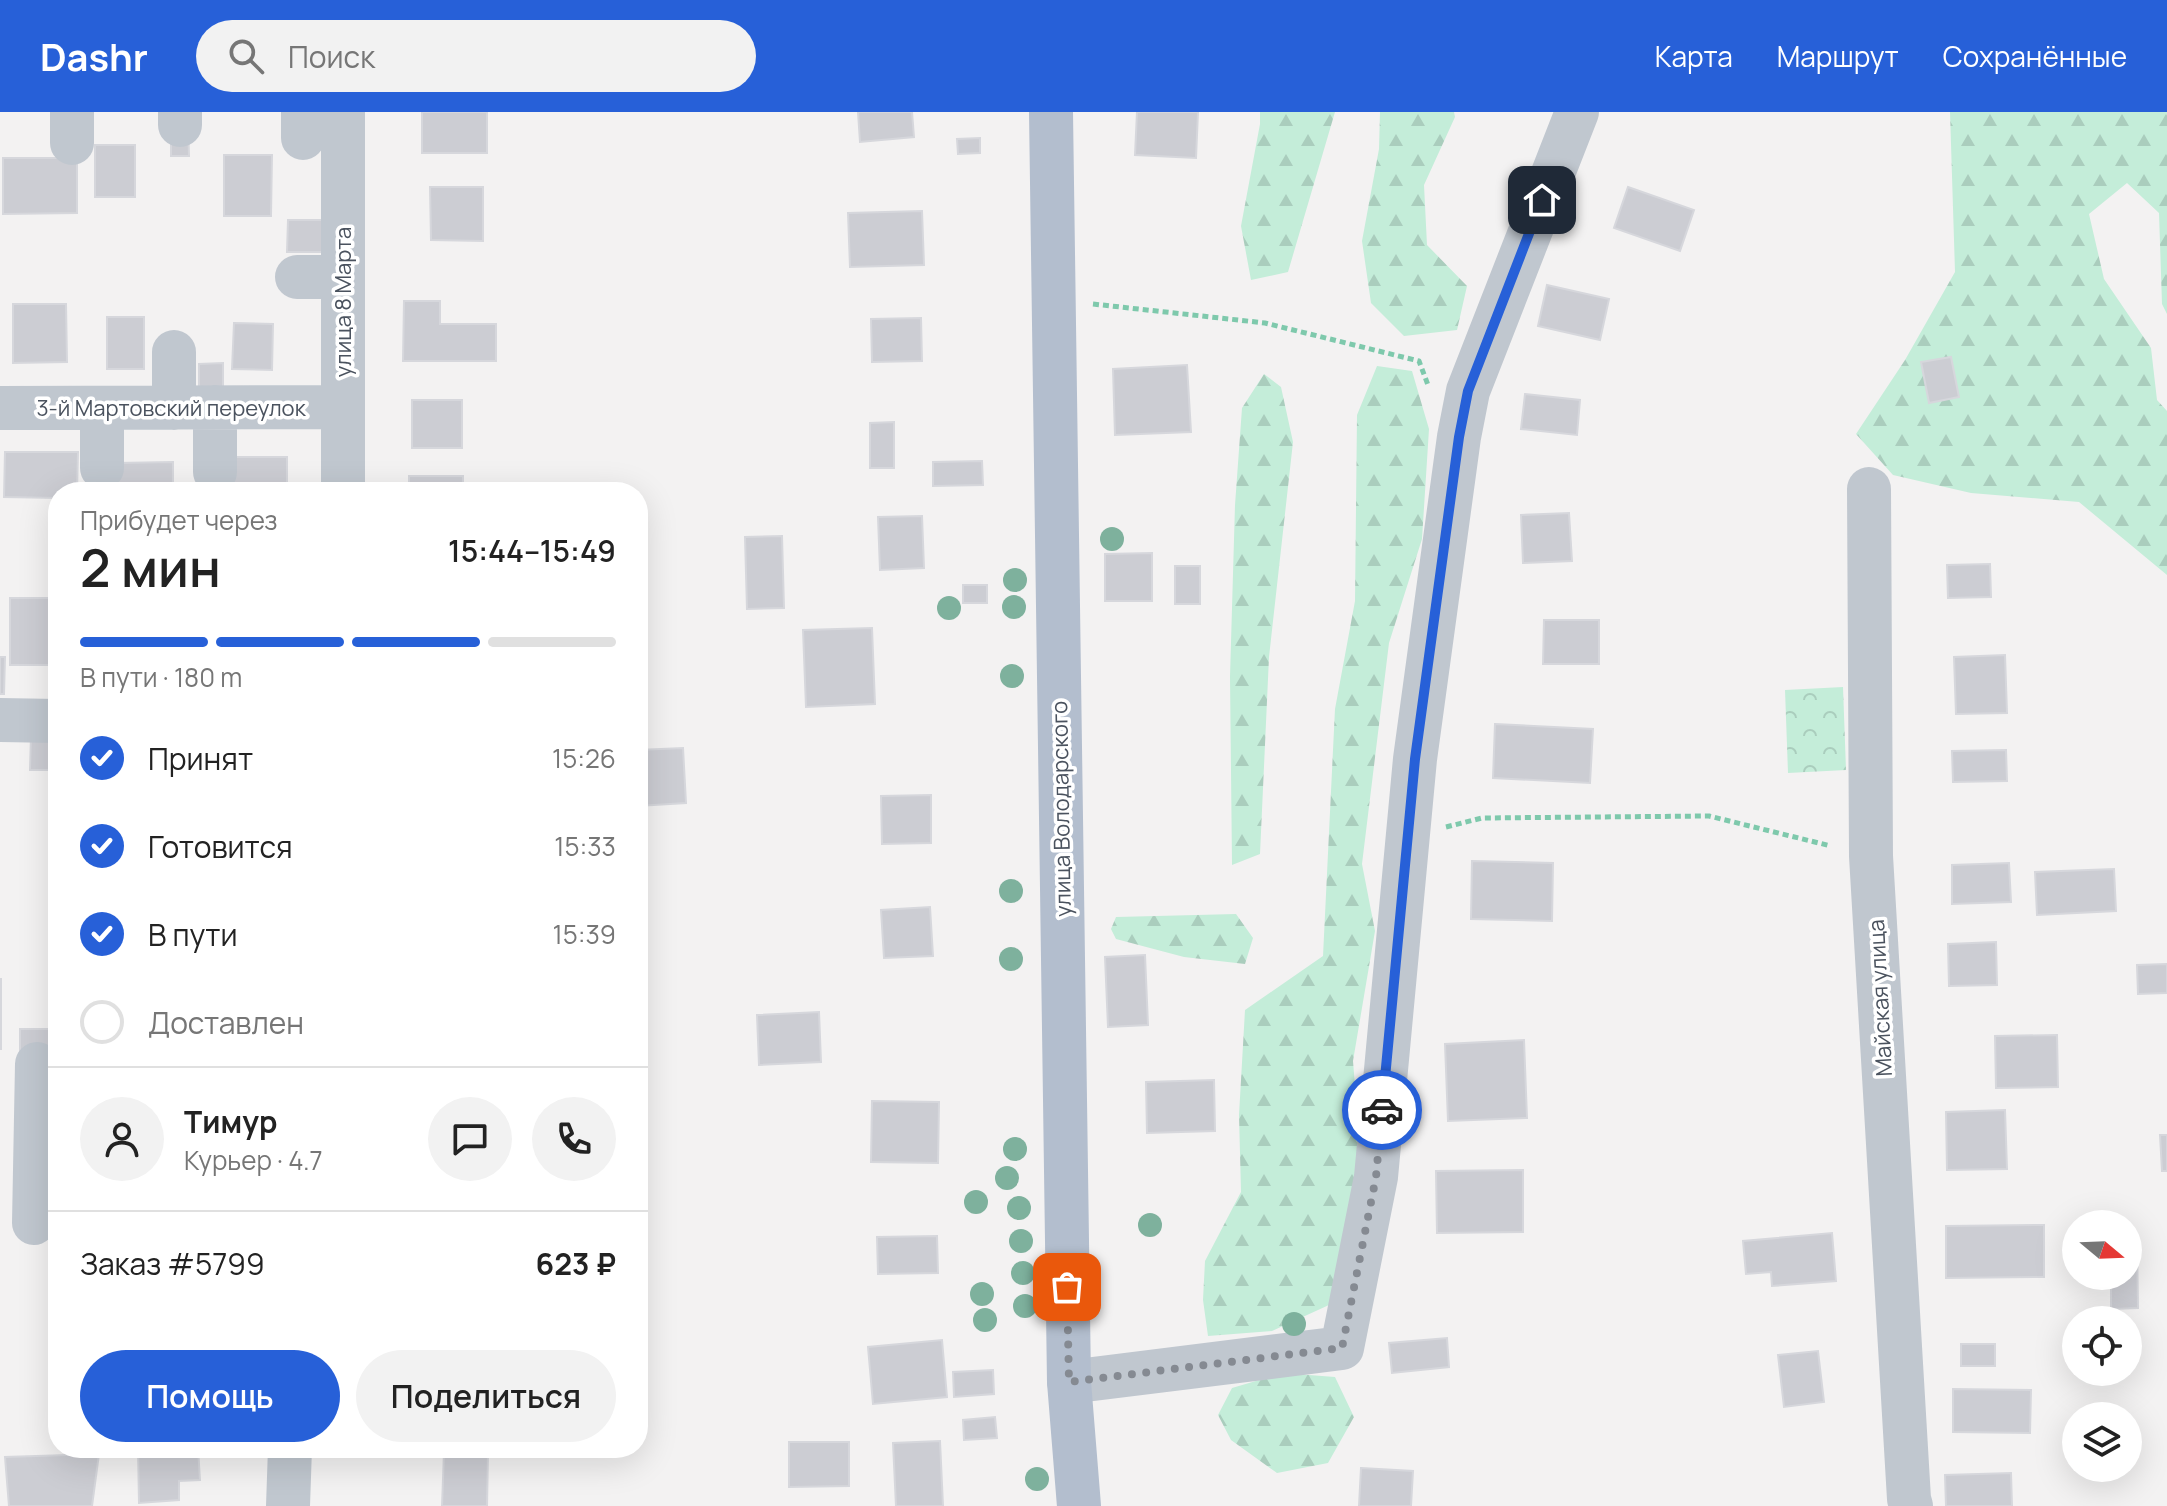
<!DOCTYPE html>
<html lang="ru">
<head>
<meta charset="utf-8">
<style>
	:root { --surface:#fff; --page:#f2f2f2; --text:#222; --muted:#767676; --line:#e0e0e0; --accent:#2760d8 }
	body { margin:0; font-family:Manrope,sans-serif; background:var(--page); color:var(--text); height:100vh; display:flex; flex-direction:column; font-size:30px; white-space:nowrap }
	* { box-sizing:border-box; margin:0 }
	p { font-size:26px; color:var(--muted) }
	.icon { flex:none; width:44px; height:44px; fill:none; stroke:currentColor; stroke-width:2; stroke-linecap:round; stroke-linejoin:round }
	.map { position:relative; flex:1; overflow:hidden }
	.side { position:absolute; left:48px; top:370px; width:600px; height:976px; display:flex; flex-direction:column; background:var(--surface); border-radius:32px; box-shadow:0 8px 32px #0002 }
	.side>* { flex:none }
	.needle { width:52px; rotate:109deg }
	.tools { position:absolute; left:2062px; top:1098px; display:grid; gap:16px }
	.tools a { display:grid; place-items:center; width:80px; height:80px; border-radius:50%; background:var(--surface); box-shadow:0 8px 32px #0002; font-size:40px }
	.pin { position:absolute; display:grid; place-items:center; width:68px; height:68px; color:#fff; margin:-34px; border-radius:16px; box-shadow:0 4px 12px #0006 }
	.courier { position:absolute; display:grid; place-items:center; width:80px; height:80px; margin:-40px; border:6px solid #2760d8; border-radius:50%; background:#fff; color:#222; box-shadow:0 2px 10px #0007 }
	.headline em { font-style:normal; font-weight:600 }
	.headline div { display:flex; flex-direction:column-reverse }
	.headline { display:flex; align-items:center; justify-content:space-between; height:136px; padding:0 32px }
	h1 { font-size:52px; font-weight:600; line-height:60px }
	.bar { display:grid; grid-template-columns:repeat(4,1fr); gap:12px 8px; align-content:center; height:96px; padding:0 32px }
	.bar i { height:10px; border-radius:6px; background:var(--line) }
	.bar .on { background:var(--accent) }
	.bar p { grid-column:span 4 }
	.line { display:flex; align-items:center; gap:20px; padding:0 32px; border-top:2px solid var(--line) }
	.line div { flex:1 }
	.round { display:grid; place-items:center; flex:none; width:84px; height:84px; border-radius:42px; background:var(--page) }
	ol { padding:0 32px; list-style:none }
	li { display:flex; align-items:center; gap:24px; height:88px }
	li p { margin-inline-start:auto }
	li .icon { padding:8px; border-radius:50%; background:var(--accent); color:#fff; stroke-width:4 }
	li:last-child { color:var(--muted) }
	li i { width:44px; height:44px; border:4px solid var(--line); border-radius:50% }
	.button { display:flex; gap:16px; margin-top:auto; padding:16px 32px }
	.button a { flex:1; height:92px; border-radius:48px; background:var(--accent); color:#fff; font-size:32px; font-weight:600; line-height:92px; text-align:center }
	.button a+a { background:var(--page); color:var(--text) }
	header { display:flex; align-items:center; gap:48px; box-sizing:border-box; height:112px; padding:0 40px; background:var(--accent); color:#fff }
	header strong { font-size:38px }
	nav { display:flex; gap:44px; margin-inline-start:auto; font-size:28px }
	.search { width:560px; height:72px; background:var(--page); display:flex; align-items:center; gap:20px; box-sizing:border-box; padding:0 28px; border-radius:44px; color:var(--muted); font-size:30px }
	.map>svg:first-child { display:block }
	.forest { fill:url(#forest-firs) }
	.park { fill:url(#park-crowns) }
	.building { fill:#cccdd3; stroke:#d6d7dc; stroke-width:2 }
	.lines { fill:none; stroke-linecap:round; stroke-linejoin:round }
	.path { stroke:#7ec9ac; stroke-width:5; stroke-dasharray:6 4; stroke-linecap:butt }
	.minor { stroke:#c0c7cf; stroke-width:44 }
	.major { stroke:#b3bece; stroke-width:44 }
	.tree { fill:#7eb19d }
	.done { stroke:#858a92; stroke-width:8; stroke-dasharray:0 14.4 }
	.route { stroke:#2760d8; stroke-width:10 }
	.labels { text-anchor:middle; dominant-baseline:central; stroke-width:7; stroke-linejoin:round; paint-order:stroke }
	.street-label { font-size:22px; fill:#4a525e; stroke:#fff }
</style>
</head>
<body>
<header>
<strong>Dashr</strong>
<div class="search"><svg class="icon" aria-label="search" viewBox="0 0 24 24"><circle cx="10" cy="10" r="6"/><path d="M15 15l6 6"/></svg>Поиск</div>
<nav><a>Карта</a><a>Маршрут</a><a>Сохранённые</a></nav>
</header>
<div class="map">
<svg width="2167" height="1394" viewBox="0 0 2167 1394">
	<defs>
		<pattern id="forest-firs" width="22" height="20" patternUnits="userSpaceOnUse" patternTransform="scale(2)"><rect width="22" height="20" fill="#c4edd9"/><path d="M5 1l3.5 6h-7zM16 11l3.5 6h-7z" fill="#aacdbd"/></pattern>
		<pattern id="park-crowns" width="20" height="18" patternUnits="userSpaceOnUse" patternTransform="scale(2)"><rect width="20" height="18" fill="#c4edd9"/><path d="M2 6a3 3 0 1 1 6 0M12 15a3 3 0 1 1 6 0" fill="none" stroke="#aacdbd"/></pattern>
	</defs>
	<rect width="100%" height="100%" fill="#f3f2f2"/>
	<path class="forest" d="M1260 0H1335L1288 160 1251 168 1241 114 1260 12Z
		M1380 0H1454L1455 5 1424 73 1427 133 1467 174 1457 218 1404 224 1371 191 1362 129 1379 37Z
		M1950 0H2167V202L2162 192 2159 101 2127 71 2089 102 2104 167 2151 236 2157 288 2167 299V463L2079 390 1971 381 1893 363 1856 322 1905 248 1955 160Z
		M1377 254 1412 259 1429 317 1422 427 1389 531 1362 752 1375 819 1353 949 1362 1060 1329 1193 1272 1219 1208 1224 1203 1188 1205 1149 1241 1080 1239 1003 1245 898 1323 844 1335 597 1355 489 1357 303Z
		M1264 262 1281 275 1293 330 1269 545 1260 742 1232 753 1230 565 1235 393 1242 296Z
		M1236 802 1253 826 1245 852 1184 845 1116 827 1111 817 1116 805Z
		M1283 1261 1335 1265 1354 1305 1328 1351 1277 1361 1231 1328 1218 1303 1232 1276Z"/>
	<path class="park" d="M1843 575 1846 658 1788 661 1785 578Z"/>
	<path class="building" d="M422 0H487V41H422Z
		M858 0H912L914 25 860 30Z
		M1137 0H1198L1196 46 1135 43Z
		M171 12H188L189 44H171Z
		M980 26V41L958 42 957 27Z
		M95 33H135V85H95Z
		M224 43H272L271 104H224Z
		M3 46H77V101L3 102Z
		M430 75H483V129L431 128Z
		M1628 75 1694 98 1680 139 1614 116Z
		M922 99 924 153 850 155 848 101Z
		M288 108H325L324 140H287Z
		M1547 173 1609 187 1600 228 1538 214Z
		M404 189H440V212H496V249H403Z
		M13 192H66L67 250 13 251Z
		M107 205H144V257H107Z
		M921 206 922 249 872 250 871 207Z
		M234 211 273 212 272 258 232 257Z
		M1951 245 1959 285 1929 291 1921 250Z
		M223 251V277H199V252Z
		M1187 253 1191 320 1115 323 1113 257Z
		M1525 282 1580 288 1577 323 1521 317Z
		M412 288H462V336H412Z
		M894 310V356H870V311Z
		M5 340H78L77 380H58V386L4 385Z
		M232 345H287V380H232Z
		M982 349 983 373 933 374V350Z
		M173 350V380H118V351Z
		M409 364H463V380H409Z
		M1569 401 1572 449 1523 451 1521 403Z
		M922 404 924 456 880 458 878 405Z
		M782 424 784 496 747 497 745 425Z
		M1152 441V489H1105V442Z
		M1990 452 1991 485 1948 486 1947 453Z
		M1175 454H1200V492H1175Z
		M963 473H987V491H963Z
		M10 486H58V553H10Z
		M1544 508H1599V552H1543Z
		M872 516 875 592 806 595 803 518Z
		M2005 543 2007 601 1956 602 1954 545Z
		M0 545H5L4 582H0Z
		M1495 612 1593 617 1590 671 1493 666Z
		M31 624 54 625 53 658H30Z
		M683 636 686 691 638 694V638Z
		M2006 638 2007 669 1953 670 1952 639Z
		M55 665H58V713H55Z
		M931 683V731L882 732 881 684Z
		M1472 749 1553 751 1552 809 1471 807Z
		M2009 751 2011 790 1952 792V753Z
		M2114 757 2116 799 2037 803 2035 760Z
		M930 795 933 844 884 846 881 798Z
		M1996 830 1997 873 1949 874 1948 832Z
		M1145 843 1148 913 1108 915 1105 845Z
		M2167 852V881L2138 882 2137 853Z
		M0 867H1V937H0Z
		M819 900 821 950 759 953 757 903Z
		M20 917H55L54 952 20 951Z
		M2057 923 2058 975 1996 976 1995 924Z
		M1524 928 1527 1006 1448 1009 1445 932Z
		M1214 968 1215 1019 1147 1021 1146 970Z
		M872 989 939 990 938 1051 871 1050Z
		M2005 998 2007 1057 1947 1058 1946 1000Z
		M2160 1023H2167V1059H2162Z
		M1523 1058V1120L1437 1121 1436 1059Z
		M2044 1113V1165L1946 1166V1114Z
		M1832 1121 1836 1169 1772 1174 1771 1160 1746 1162 1743 1129Z
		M937 1124 938 1161 878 1162 877 1125Z
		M2128 1127H2137L2138 1196 2111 1197V1164H2128Z
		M1447 1226 1449 1255 1392 1261 1389 1231Z
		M942 1228 947 1285 873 1292 868 1235Z
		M1961 1232H1995V1254H1961Z
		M1818 1239 1824 1290 1784 1295 1778 1243Z
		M993 1258 994 1282 954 1285 953 1260Z
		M1953 1277 2031 1278 2030 1321 1953 1320Z
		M995 1305 997 1326 964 1328 963 1308Z
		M940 1329 943 1394H896L893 1331Z
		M789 1330H849V1374L789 1375Z
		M138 1336H198L200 1368 179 1369V1388L139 1391Z
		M444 1340 488 1341 487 1394H442Z
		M99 1342 92 1394H9L5 1345Z
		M1361 1356 1413 1359 1411 1394H1359Z
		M2011 1361 2012 1394H1946L1945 1363Z"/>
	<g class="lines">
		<path class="path" d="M1093 192 1265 211 1419 249 1428 273
			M1446 715 1482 706 1709 704 1831 734"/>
		<path class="minor" d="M180 0V13
			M303 26V0
			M72 31V0
			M297 165H343
			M174 240V296
			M0 296 342 295
			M102 356V296
			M215 360V295
			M1869 377 1871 744 1909 1387 1911 1394
			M343 380V0
			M0 608 58 609
			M34 1111 37 952
			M1069 1270 1342 1236 1376 1065 1415 647 1459 325 1468 279 1577 0
			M288 1394 290 1336"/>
		<path class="major" d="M1051 0 1069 1270 1079 1394"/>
	</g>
	<g class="tree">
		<circle cx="1112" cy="427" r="12"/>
		<circle cx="1015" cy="468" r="12"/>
		<circle cx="1014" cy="495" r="12"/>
		<circle cx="949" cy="496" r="12"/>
		<circle cx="1012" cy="564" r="12"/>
		<circle cx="1011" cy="779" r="12"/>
		<circle cx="1011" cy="847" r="12"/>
		<circle cx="1015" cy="1037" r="12"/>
		<circle cx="1007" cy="1066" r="12"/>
		<circle cx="976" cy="1090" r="12"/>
		<circle cx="1019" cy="1096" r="12"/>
		<circle cx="1150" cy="1113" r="12"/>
		<circle cx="1021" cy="1129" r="12"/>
		<circle cx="1023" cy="1161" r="12"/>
		<circle cx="982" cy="1182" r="12"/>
		<circle cx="1025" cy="1194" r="12"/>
		<circle cx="985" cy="1208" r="12"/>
		<circle cx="1294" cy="1212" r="12"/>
		<circle cx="1037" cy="1367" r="12"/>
	</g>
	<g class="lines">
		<path class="done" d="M1067 1175 1069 1270 1342 1236 1376 1065 1382 998"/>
		<path class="route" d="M1382 998 1415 647 1459 325 1468 279 1542 88"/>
	</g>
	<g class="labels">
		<g class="street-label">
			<text transform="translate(343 190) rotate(-90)">улица 8 Марта</text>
			<text x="171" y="296">3-й Мартовский переулок</text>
			<text transform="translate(1061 697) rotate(-91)">улица Володарского</text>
			<text transform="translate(1880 886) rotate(-93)">Майская улица</text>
		</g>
	</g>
</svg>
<div class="tools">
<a><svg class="needle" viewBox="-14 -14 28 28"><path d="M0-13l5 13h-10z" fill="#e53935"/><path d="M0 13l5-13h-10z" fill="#767676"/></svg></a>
<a><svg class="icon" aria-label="locate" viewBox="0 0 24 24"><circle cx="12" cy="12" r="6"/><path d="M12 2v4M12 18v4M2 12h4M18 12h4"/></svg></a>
<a><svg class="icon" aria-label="layers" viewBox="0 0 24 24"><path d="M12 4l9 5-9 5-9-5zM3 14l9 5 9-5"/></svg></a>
</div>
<div class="pin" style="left:1067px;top:1175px;background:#ea580c"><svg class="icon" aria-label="bag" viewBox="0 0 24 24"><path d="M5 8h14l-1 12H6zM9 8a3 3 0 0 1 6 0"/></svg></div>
<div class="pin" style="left:1542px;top:88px;background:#1f2937"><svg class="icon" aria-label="home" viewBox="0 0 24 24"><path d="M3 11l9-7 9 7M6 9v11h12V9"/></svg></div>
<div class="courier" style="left:1382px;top:998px"><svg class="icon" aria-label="car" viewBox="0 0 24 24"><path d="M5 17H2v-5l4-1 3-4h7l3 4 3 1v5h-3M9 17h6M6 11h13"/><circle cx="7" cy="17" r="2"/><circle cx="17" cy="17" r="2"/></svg></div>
<section class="side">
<div class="headline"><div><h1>2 мин</h1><p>Прибудет через</p></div><em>15:44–15:49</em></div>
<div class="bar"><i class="on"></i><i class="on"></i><i class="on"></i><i></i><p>В пути · 180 m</p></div>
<ol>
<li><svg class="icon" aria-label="check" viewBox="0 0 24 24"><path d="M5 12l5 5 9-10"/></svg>Принят<p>15:26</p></li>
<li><svg class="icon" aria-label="check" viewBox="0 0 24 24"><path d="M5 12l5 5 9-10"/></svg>Готовится<p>15:33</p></li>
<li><svg class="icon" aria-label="check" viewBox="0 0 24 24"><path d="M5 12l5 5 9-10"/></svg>В пути<p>15:39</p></li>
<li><i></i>Доставлен</li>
</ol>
<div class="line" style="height:144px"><a class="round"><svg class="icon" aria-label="person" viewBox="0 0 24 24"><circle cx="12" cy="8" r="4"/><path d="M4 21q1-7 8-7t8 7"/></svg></a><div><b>Тимур</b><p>Курьер · 4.7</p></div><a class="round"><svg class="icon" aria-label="chat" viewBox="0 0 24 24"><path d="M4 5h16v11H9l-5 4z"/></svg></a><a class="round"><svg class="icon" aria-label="phone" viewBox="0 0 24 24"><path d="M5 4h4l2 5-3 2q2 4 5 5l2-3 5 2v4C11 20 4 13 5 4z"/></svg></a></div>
<div class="line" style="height:104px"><div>Заказ #5799</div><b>623 ₽</b></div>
<div class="button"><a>Помощь</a><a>Поделиться</a></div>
</section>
</div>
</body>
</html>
